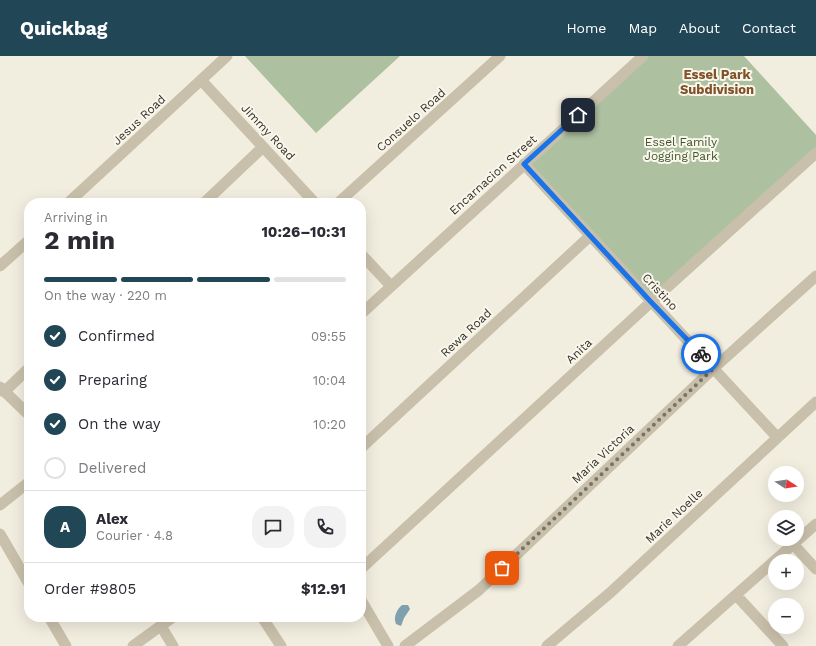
<!DOCTYPE html>
<html lang="en">
<head>
<meta charset="utf-8">
<style>
	:root { --surface:#fff; --page:#f2f2f3; --text:#2b2b33; --muted:#7c7c81; --line:#e1e1e2; --accent:#214656 }
	body { margin:0; font-family:"Work Sans",sans-serif; background:var(--page); color:var(--text); height:100vh; display:flex; flex-direction:column; font-size:15px; white-space:nowrap }
	* { box-sizing:border-box; margin:0 }
	p { font-size:13px; color:var(--muted) }
	.icon { flex:none; width:22px; height:22px; fill:none; stroke:currentColor; stroke-width:2; stroke-linecap:round; stroke-linejoin:round }
	.map { position:relative; flex:1; overflow:hidden }
	.sheet { position:absolute; left:24px; top:142px; width:342px; height:424px; display:flex; flex-direction:column; background:var(--surface); border-radius:16px; box-shadow:0 4px 16px #0002 }
	.sheet>* { flex:none }
	.needle { width:26px; rotate:102deg }
	.tools { position:absolute; left:768px; top:410px; display:grid; gap:8px }
	.tools a { display:grid; place-items:center; width:36px; height:36px; border-radius:50%; background:var(--surface); box-shadow:0 4px 16px #0002; font-size:20px }
	.pin { position:absolute; display:grid; place-items:center; width:34px; height:34px; color:#fff; margin:-17px; border-radius:8px; box-shadow:0 2px 6px #0006 }
	.courier { position:absolute; display:grid; place-items:center; width:40px; height:40px; margin:-20px; border:3px solid #1a73e8; border-radius:50%; background:#fff; color:#222; box-shadow:0 1px 5px #0007 }
	.summary em { font-style:normal; font-weight:700 }
	.summary div { display:flex; flex-direction:column-reverse }
	.summary { display:flex; align-items:center; justify-content:space-between; height:68px; padding:0 20px }
	h1 { font-size:26px; font-weight:700; line-height:30px }
	.bar { display:grid; grid-template-columns:repeat(4,1fr); gap:6px 4px; align-content:center; height:48px; padding:0 20px }
	.bar i { height:5px; border-radius:3px; background:var(--line) }
	.bar .current { background:var(--accent) }
	.bar p { grid-column:span 4 }
	.line { display:flex; align-items:center; gap:10px; padding:0 20px; border-top:1px solid var(--line) }
	.line div { flex:1 }
	.round { display:grid; place-items:center; flex:none; width:42px; height:42px; border-radius:16px; background:var(--page) }
	ol { padding:0 20px; list-style:none }
	li { display:flex; align-items:center; gap:12px; height:44px }
	li p { margin-inline-start:auto }
	li .icon { padding:4px; border-radius:50%; background:var(--accent); color:#fff; stroke-width:4 }
	li:last-child { color:var(--muted) }
	li i { width:22px; height:22px; border:2px solid var(--line); border-radius:50% }
	header { display:flex; align-items:center; gap:24px; box-sizing:border-box; height:56px; padding:0 20px; background:var(--accent); color:#fff }
	header strong { font-size:19px }
	nav { display:flex; gap:22px; margin-inline-start:auto; font-size:14px }
	.map>svg:first-child { display:block }
	.green { fill:#adc09f }
	.water { fill:#7fa0ad }
	.lines { fill:none; stroke-linecap:round; stroke-linejoin:round }
	.minor { stroke:#c9c0ab; stroke-width:11 }
	.done { stroke:#787369; stroke-width:4; stroke-dasharray:0 7.2 }
	.route { stroke:#1a73e8; stroke-width:5 }
	.labels { text-anchor:middle; dominant-baseline:central; stroke-width:4; stroke-linejoin:round; paint-order:stroke }
	.street-label { font-size:12px; fill:#37312a; stroke:#f9f6eb }
	.park-label { font-size:12px; fill:#3e542f; stroke:#f9f6eb }
	.neighbourhood-label { font-size:13px; font-weight:bold; fill:#815227; stroke:#f9f6eb }
</style>
</head>
<body>
<header>
<strong>Quickbag</strong>
<nav><a>Home</a><a>Map</a><a>About</a><a>Contact</a></nav>
</header>
<div class="map">
<svg width="816" height="590" viewBox="0 0 816 590">
	<rect width="100%" height="100%" fill="#f1eddf"/>
	<path class="green" d="M245 0H400L316 77Z
		M647 0H744L816 79V94L652 243 530 107Z"/>
	<path class="water" d="M402 549H408L410 553 404 562 401 570 396 568C393 561 397 553 402 549Z"/>
	<g class="lines">
		<path class="minor" d="M201 24 315 147
			M524 108 777 381
			M68 147 227 0
			M204 147 263 91
			M338 147 500 0
			M361 198 391 230
			M0 210 29 184
			M361 258 643 0
			M0 331 29 359
			M4 336 29 312
			M361 392 590 180
			M0 449 29 426
			M0 478 29 528
			M793 488 816 513
			M361 513 651 246 816 97
			M736 539 783 590
			M361 544 388 590
			M49 561 66 590
			M262 561 281 590
			M161 570 173 590
			M133 590 173 561
			M405 590 479 534 714 312 816 220
			M547 590 611 536 816 346
			M678 590 816 468"/>
	</g>
	<g class="lines">
		<path class="done" d="M502 512 714 312 701 298"/>
		<path class="route" d="M578 59 524 108 651 246 701 298"/>
	</g>
	<g class="labels">
		<g class="street-label">
			<text transform="translate(139 64) rotate(-43)">Jesus Road</text>
			<text transform="translate(411 64) rotate(-42)">Consuelo Road</text>
			<text transform="translate(268 76) rotate(47)">Jimmy Road</text>
			<text transform="translate(493 119) rotate(-42)">Encarnacion Street</text>
			<text transform="translate(660 236) rotate(47)">Cristino</text>
			<text transform="translate(466 277) rotate(-43)">Rewa Road</text>
			<text transform="translate(579 295) rotate(-43)">Anita</text>
			<text transform="translate(603 398) rotate(-43)">Maria Victoria</text>
			<text transform="translate(674 460) rotate(-43)">Marie Noelle</text>
		</g>
		<g class="park-label">
			<text x="681" y="86">Essel Family<tspan x="681" dy="14">Jogging Park</tspan></text>
		</g>
		<g class="neighbourhood-label">
			<text x="717" y="18">Essel Park<tspan x="717" dy="15">Subdivision</tspan></text>
		</g>
	</g>
</svg>
<div class="tools">
<a><svg class="needle" viewBox="-14 -14 28 28"><path d="M0-13l5 13h-10z" fill="#e53935"/><path d="M0 13l5-13h-10z" fill="#7c7c81"/></svg></a>
<a><svg class="icon" aria-label="layers" viewBox="0 0 24 24"><path d="M12 4l9 5-9 5-9-5zM3 14l9 5 9-5"/></svg></a>
<a>+</a>
<a>−</a>
</div>
<div class="pin" style="left:502px;top:512px;background:#ea580c"><svg class="icon" aria-label="bag" viewBox="0 0 24 24"><path d="M5 8h14l-1 12H6zM9 8a3 3 0 0 1 6 0"/></svg></div>
<div class="pin" style="left:578px;top:59px;background:#1f2937"><svg class="icon" aria-label="home" viewBox="0 0 24 24"><path d="M3 11l9-7 9 7M6 9v11h12V9"/></svg></div>
<div class="courier" style="left:701px;top:298px"><svg class="icon" aria-label="bike" viewBox="0 0 24 24"><circle cx="6" cy="16" r="4"/><circle cx="18" cy="16" r="4"/><path d="M6 16l4-8h5l3 8M10 8l3 8H6M13 5h3"/></svg></div>
<section class="sheet">
<div class="summary"><div><h1>2 min</h1><p>Arriving in</p></div><em>10:26–10:31</em></div>
<div class="bar"><i class="current"></i><i class="current"></i><i class="current"></i><i></i><p>On the way · 220 m</p></div>
<ol>
<li><svg class="icon" aria-label="check" viewBox="0 0 24 24"><path d="M5 12l5 5 9-10"/></svg>Confirmed<p>09:55</p></li>
<li><svg class="icon" aria-label="check" viewBox="0 0 24 24"><path d="M5 12l5 5 9-10"/></svg>Preparing<p>10:04</p></li>
<li><svg class="icon" aria-label="check" viewBox="0 0 24 24"><path d="M5 12l5 5 9-10"/></svg>On the way<p>10:20</p></li>
<li><i></i>Delivered</li>
</ol>
<div class="line" style="height:72px"><b class="round" style="background:var(--accent);color:#fff">A</b><div><b>Alex</b><p>Courier · 4.8</p></div><a class="round"><svg class="icon" aria-label="chat" viewBox="0 0 24 24"><path d="M4 5h16v11H9l-5 4z"/></svg></a><a class="round"><svg class="icon" aria-label="phone" viewBox="0 0 24 24"><path d="M5 4h4l2 5-3 2q2 4 5 5l2-3 5 2v4C11 20 4 13 5 4z"/></svg></a></div>
<div class="line" style="height:52px"><div>Order #9805</div><b>$12.91</b></div>
</section>
</div>
</body>
</html>
